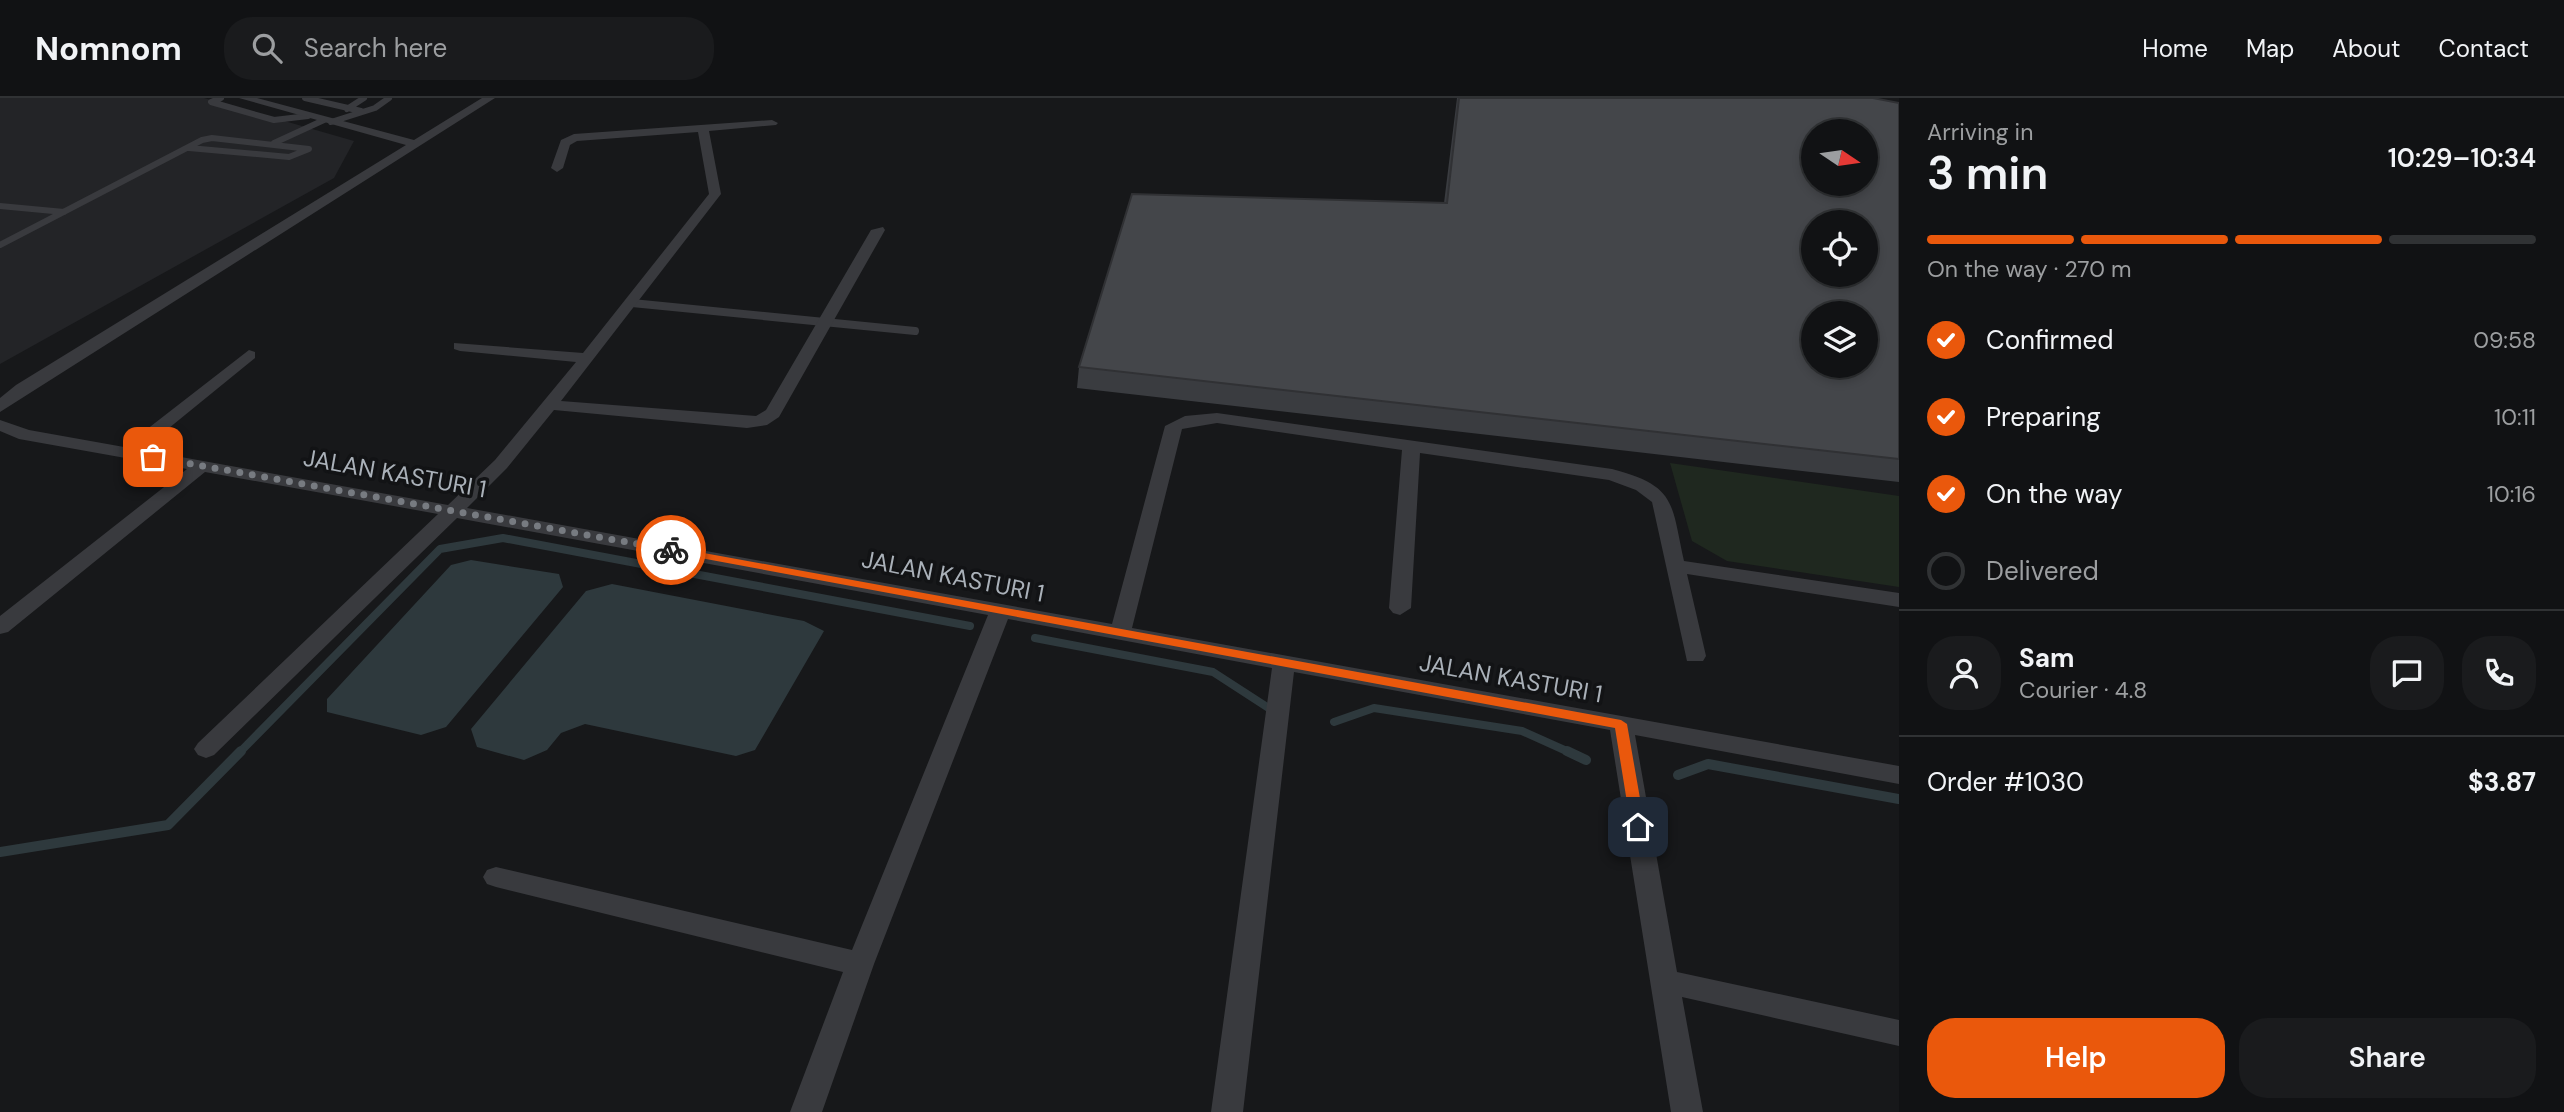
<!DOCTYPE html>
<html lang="en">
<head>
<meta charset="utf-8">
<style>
	:root { --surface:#111214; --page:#1a1b1d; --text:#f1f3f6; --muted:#9c9ea0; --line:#303234; --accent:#ea580c }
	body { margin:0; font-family:"DM Sans",sans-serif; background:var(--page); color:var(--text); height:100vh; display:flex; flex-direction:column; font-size:26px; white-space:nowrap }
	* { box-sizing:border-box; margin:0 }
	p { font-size:23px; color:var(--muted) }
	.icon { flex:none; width:38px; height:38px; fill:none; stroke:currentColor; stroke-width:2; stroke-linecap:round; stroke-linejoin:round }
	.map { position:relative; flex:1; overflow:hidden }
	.panel { display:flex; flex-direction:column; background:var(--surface); width:665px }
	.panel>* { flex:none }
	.needle { width:46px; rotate:103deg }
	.buttons { position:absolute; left:1801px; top:21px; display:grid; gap:14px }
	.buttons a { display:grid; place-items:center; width:77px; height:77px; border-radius:50%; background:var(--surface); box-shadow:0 4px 10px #0003,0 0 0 2px var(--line); font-size:35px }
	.pin { position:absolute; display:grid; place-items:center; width:60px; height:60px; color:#fff; margin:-30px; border-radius:14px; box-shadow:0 4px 10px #0006 }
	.courier { position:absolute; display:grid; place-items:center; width:70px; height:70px; margin:-35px; border:5px solid #ea580c; border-radius:50%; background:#fff; color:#222; box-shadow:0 2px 9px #0007 }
	.overview em { font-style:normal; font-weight:600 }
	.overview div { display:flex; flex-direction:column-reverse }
	.overview { display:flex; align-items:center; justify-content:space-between; height:119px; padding:0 28px }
	h1 { font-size:46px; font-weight:600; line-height:52px }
	.bar { display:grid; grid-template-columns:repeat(4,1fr); gap:10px 7px; align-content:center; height:84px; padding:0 28px }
	.bar i { height:9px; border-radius:5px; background:var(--line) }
	.bar .active { background:var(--accent) }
	.bar p { grid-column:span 4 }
	.line { display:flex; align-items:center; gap:18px; padding:0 28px; border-top:2px solid var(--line) }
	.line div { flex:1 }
	.round { display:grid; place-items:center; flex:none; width:74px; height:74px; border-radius:28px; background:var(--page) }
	ol { padding:0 28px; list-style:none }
	li { display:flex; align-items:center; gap:21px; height:77px }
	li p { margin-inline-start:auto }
	li .icon { padding:7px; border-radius:50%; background:var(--accent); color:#fff; stroke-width:4 }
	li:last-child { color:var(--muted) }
	li i { width:38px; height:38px; border:4px solid var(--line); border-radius:50% }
	.cta { display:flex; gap:14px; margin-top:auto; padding:14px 28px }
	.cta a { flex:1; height:80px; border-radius:28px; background:var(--accent); color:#fff; font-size:28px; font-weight:600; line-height:80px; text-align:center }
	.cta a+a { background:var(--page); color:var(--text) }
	header { display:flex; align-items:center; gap:42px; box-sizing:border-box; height:98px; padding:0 35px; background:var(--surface); border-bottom:2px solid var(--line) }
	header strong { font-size:33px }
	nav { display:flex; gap:38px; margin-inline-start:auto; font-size:24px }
	.search { width:490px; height:63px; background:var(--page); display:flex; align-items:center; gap:18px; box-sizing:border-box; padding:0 24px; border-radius:28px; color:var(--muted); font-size:26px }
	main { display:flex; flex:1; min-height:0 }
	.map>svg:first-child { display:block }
	.built { fill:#232427 }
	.green { fill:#1f281f }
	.water { fill:#2e393d }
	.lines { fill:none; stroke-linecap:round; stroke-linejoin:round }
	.stream-far1 { stroke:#2e393d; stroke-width:8 }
	.stream { stroke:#2e393d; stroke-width:10 }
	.service-far1 { stroke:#393a3e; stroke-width:6 }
	.service { stroke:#393a3e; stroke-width:8 }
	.minor { fill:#393a3e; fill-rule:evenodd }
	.wall { fill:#3a3c40 }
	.building { fill:#44464a; stroke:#303134; stroke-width:2; fill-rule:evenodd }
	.route { fill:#ea580c }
	.done { stroke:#777b81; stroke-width:7; stroke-dasharray:0 12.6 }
	.labels { text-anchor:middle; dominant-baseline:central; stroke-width:7; stroke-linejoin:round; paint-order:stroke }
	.street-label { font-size:24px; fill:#aab1b9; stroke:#121315 }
</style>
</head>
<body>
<header>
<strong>Nomnom</strong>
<div class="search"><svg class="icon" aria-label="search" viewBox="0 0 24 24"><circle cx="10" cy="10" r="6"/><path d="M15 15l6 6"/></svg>Search here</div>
<nav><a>Home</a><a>Map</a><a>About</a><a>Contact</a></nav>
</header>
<main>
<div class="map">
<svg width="1899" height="1014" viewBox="0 0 1899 1014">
	<rect width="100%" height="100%" fill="#17181a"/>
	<path class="built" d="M0 0H204L354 43 334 80 0 266Z"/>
	<path class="green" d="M1670 365 1899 398V489L1727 463 1692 443Z"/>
	<path class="water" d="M471 462 559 476 563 489 446 629 421 637 327 614V601L451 467Z
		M612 486 804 523 824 533 755 652 736 658 585 626 561 635 547 652 524 662 477 649 471 631 586 493Z"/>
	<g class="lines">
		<path class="stream-far1" d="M1035 540 1213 574 1270 611
			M1334 624 1374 610 1522 633 1571 655
			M239 655 440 451 503 440 970 528"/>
		<path class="stream" d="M1567 653 1586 662
			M1678 677 1708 666 1899 701
			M0 754 168 727 241 653"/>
		<path class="service-far1" d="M221 0 211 4 274 22 308 18
			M305 0 361 13
			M347 11 364 0
			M331 24 375 10 389 0
			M274 45 324 22
			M0 108 64 114
			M0 147 202 42 212 40 309 51 289 59 189 50"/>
		<path class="service" d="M632 205 915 233"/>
		<path class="minor" d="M239 0H257L414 42 482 0H495L0 314V300L16 287 406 47Z
			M772 22 778 25 776 27 709 33 721 96 561 303 756 318 766 312 871 132 883 129 885 132 779 319 767 327 747 330 554 312 507 370 467 410 1112 526 1165 328 1185 318 1217 315 1612 371C1677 388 1671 405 1684 463L1899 495V509L1687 476 1706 558 1703 563H1687L1652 404 1636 392 1609 382 1420 355 1411 510 1400 517 1393 515 1389 510 1402 352 1217 325 1182 331 1132 530 1899 668V686L1635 637 1677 874 1899 922V948L1682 899 1703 1014H1671L1610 632 1294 574 1243 1014H1211L1272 570 1008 521 874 866 822 1014H790L843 874 496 789 487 786 483 779 487 772 496 769 852 852 988 517 457 420 214 657 206 660 198 657 194 651 198 645 438 416 205 374 8 534 0 536V518L187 371 19 341 0 333V322L29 332 124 349 249 252 255 254V260L142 352 448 407 495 362 576 264 460 253 454 251V245L583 255 709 96 698 34 577 43 570 47 563 70 557 74 551 70 561 42 574 36Z"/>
	</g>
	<path class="wall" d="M1457 0H1873L1899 5V384L1077 290 1079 269 1444 105Z"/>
	<path class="building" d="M1459 0H1873L1899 5V361L1079 269 1132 96 1447 105ZM1813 33H1866V86H1813ZM1813 124H1866V177H1813ZM1813 215H1866V268H1813Z"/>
	<path class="route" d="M671 449 1621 622 1627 626 1645 729 1638 734 1631 729 1615 630 668 454V450Z"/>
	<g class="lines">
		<path class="done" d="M153 359 671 452"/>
	</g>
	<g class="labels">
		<g class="street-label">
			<text transform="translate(395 375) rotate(10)">JALAN KASTURI 1</text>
			<text transform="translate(953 478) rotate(11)">JALAN KASTURI 1</text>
			<text transform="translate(1511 580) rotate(10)">JALAN KASTURI 1</text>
		</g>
	</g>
</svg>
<div class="buttons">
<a><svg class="needle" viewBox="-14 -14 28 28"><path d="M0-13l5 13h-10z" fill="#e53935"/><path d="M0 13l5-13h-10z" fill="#9c9ea0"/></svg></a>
<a><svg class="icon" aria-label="locate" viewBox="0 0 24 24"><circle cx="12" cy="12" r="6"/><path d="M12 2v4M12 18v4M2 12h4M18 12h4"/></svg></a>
<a><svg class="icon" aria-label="layers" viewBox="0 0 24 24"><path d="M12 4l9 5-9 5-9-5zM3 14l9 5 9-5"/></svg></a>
</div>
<div class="pin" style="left:153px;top:359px;background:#ea580c"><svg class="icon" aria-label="bag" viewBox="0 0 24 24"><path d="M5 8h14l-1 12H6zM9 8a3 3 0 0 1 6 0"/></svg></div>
<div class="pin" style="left:1638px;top:729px;background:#1f2937"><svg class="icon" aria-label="home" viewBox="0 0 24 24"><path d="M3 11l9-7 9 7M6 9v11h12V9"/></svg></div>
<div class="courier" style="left:671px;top:452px"><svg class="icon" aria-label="bike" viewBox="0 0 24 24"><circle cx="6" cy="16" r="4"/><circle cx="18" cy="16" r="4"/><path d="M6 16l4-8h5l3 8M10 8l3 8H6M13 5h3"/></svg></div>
</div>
<section class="panel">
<div class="overview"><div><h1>3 min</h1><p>Arriving in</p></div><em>10:29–10:34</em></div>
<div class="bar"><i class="active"></i><i class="active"></i><i class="active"></i><i></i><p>On the way · 270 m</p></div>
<ol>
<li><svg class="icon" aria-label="check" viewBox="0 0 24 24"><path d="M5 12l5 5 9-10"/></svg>Confirmed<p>09:58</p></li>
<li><svg class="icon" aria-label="check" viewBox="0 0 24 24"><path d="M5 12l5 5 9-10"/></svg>Preparing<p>10:11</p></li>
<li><svg class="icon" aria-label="check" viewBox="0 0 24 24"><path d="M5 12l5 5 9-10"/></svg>On the way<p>10:16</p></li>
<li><i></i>Delivered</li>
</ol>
<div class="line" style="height:126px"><a class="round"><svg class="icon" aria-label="person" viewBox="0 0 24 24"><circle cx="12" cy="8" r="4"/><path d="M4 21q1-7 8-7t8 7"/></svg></a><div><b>Sam</b><p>Courier · 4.8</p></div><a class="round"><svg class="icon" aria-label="chat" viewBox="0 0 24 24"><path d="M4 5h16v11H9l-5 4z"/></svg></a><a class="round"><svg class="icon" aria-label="phone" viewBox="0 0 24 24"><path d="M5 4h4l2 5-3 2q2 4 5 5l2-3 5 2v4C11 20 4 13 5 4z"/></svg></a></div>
<div class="line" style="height:91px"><div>Order #1030</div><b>$3.87</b></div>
<div class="cta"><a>Help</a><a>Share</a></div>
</section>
</main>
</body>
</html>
